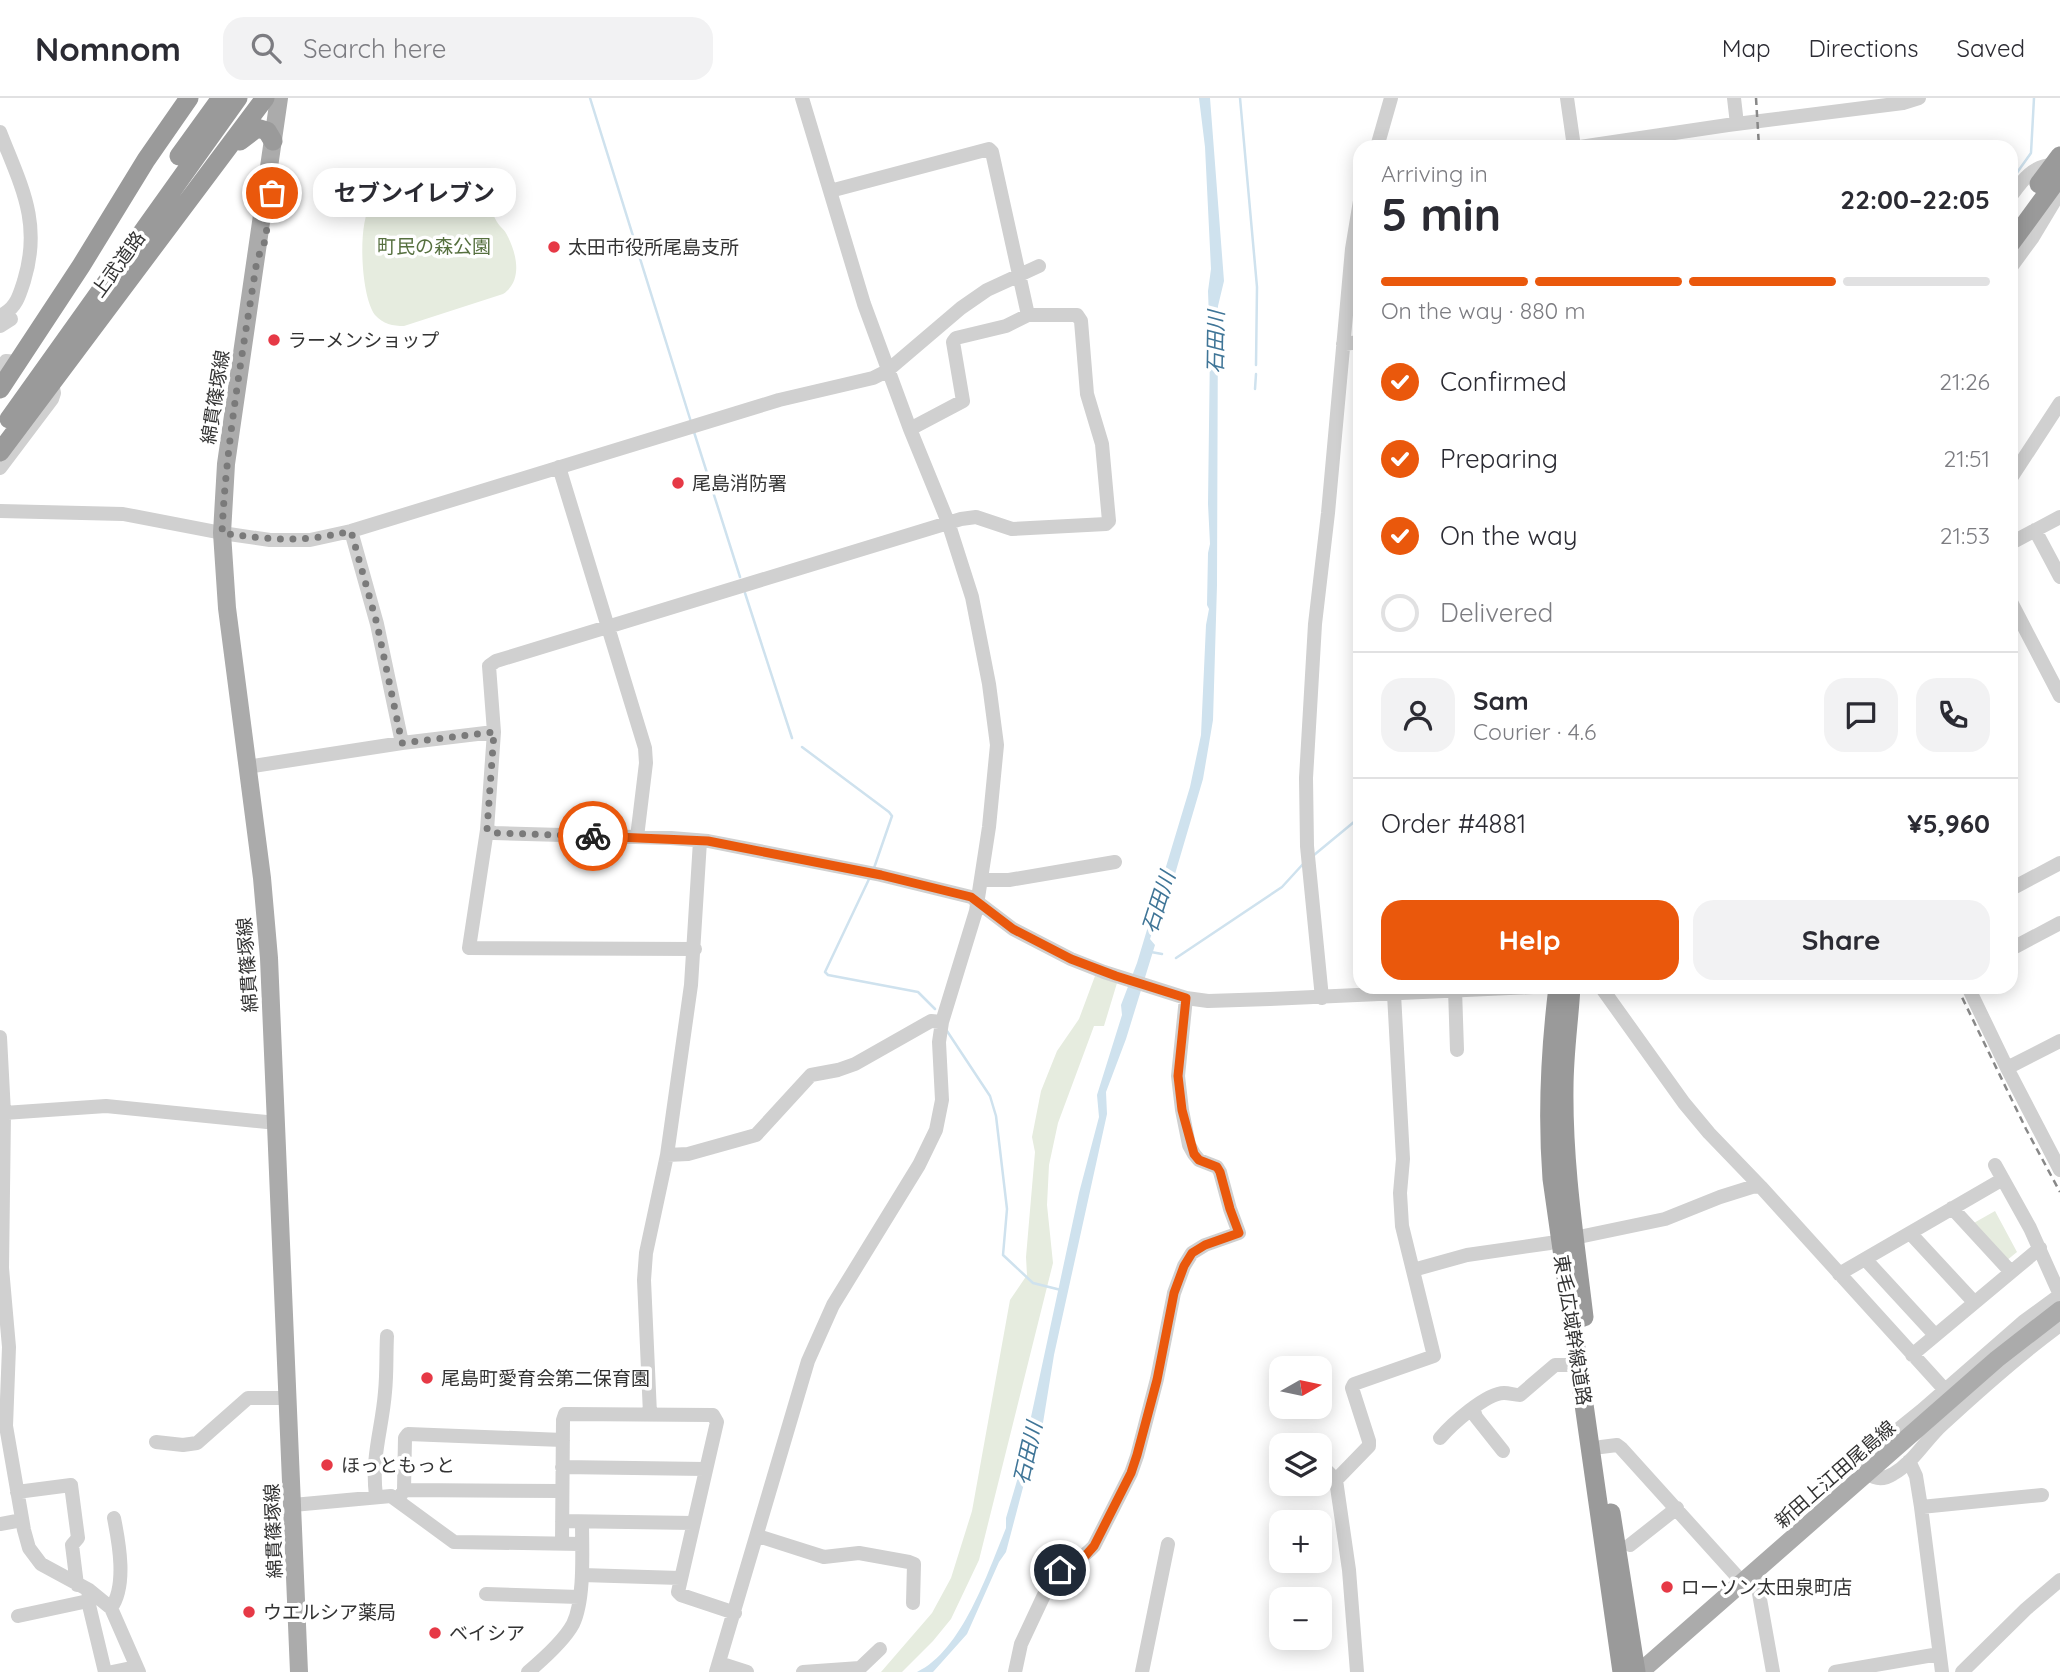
<!DOCTYPE html>
<html lang="en">
<head>
<meta charset="utf-8">
<style>
	:root { --surface:#fff; --page:#f2f2f3; --text:#2b2b33; --muted:#7c7c81; --line:#e1e1e2; --accent:#ea580c }
	body { margin:0; font-family:Quicksand,"Noto Sans JP",sans-serif; background:var(--page); color:var(--text); height:100vh; display:flex; flex-direction:column; font-size:26px; white-space:nowrap }
	* { box-sizing:border-box; margin:0 }
	p { font-size:23px; color:var(--muted) }
	.icon { flex:none; width:38px; height:38px; fill:none; stroke:currentColor; stroke-width:2; stroke-linecap:round; stroke-linejoin:round }
	.map { position:relative; flex:1; overflow:hidden }
	.panel { position:absolute; left:1353px; top:42px; width:665px; height:854px; display:flex; flex-direction:column; background:var(--surface); border-radius:21px; box-shadow:0 4px 18px #0003 }
	.panel>* { flex:none }
	.needle { width:46px; rotate:81deg }
	.controls { position:absolute; left:1269px; top:1258px; display:grid; gap:14px }
	.controls a { display:grid; place-items:center; width:63px; height:63px; border-radius:14px; background:var(--surface); box-shadow:0 4px 18px #0003; font-size:35px }
	.pin { position:absolute; display:grid; place-items:center; width:60px; height:60px; color:#fff; margin:-30px; border:4px solid #fff; border-radius:50%; box-shadow:0 2px 7px #0007 }
	.courier { position:absolute; display:grid; place-items:center; width:70px; height:70px; margin:-35px; border:5px solid #ea580c; border-radius:50%; background:#fff; color:#222; box-shadow:0 2px 9px #0007 }
	.bubble { position:absolute; height:49px; border-radius:21px; background:var(--surface); box-shadow:0 4px 18px #0003; font-size:23px; font-weight:700; line-height:49px; text-align:center }
	.overview em { font-style:normal; font-weight:700 }
	.overview div { display:flex; flex-direction:column-reverse }
	.overview { display:flex; align-items:center; justify-content:space-between; height:119px; padding:0 28px }
	h1 { font-size:46px; font-weight:700; line-height:52px }
	.bar { display:grid; grid-template-columns:repeat(4,1fr); gap:10px 7px; align-content:center; height:84px; padding:0 28px }
	.bar i { height:9px; border-radius:5px; background:var(--line) }
	.bar .on { background:var(--accent) }
	.bar p { grid-column:span 4 }
	.line { display:flex; align-items:center; gap:18px; padding:0 28px; border-top:2px solid var(--line) }
	.line div { flex:1 }
	.round { display:grid; place-items:center; flex:none; width:74px; height:74px; border-radius:21px; background:var(--page) }
	ol { padding:0 28px; list-style:none }
	li { display:flex; align-items:center; gap:21px; height:77px }
	li p { margin-inline-start:auto }
	li .icon { padding:7px; border-radius:50%; background:var(--accent); color:#fff; stroke-width:4 }
	li:last-child { color:var(--muted) }
	li i { width:38px; height:38px; border:4px solid var(--line); border-radius:50% }
	.cta { display:flex; gap:14px; margin-top:auto; padding:14px 28px }
	.cta a { flex:1; height:80px; border-radius:21px; background:var(--accent); color:#fff; font-size:28px; font-weight:700; line-height:80px; text-align:center }
	.cta a+a { background:var(--page); color:var(--text) }
	header { display:flex; align-items:center; gap:42px; box-sizing:border-box; height:98px; padding:0 35px; background:var(--surface); border-bottom:2px solid var(--line) }
	header strong { font-size:33px }
	nav { display:flex; gap:38px; margin-inline-start:auto; font-size:24px }
	.search { width:490px; height:63px; background:var(--page); display:flex; align-items:center; gap:18px; box-sizing:border-box; padding:0 24px; border-radius:21px; color:var(--muted); font-size:26px }
	.map>svg:first-child { display:block }
	.green { fill:#e6ecdf }
	.water { fill:#cfe2ee }
	.lines { fill:none; stroke-linecap:round; stroke-linejoin:round }
	.stream { stroke:#cfe2ee; stroke-width:2.5 }
	.minor { stroke:#d0d0d0; stroke-width:14 }
	.major { stroke:#ababab; stroke-width:18 }
	.highway { stroke:#9a9a9a; stroke-width:19 }
	.rail { stroke:#888; stroke-width:2.5; stroke-dasharray:7 5; stroke-linecap:butt }
	.done { stroke:#7a7a7a; stroke-width:7; stroke-dasharray:0 12.6 }
	.route { stroke:#ea580c; stroke-width:9 }
	.poi-dot { fill:#e63946; stroke:#fff; stroke-width:2.5 }
	.labels { text-anchor:middle; dominant-baseline:central; stroke-width:7; stroke-linejoin:round; paint-order:stroke }
	.park-label { font-size:19px; fill:#56703f; stroke:#fff }
	.poi-label { font-size:19px; fill:#333; stroke:#fff; text-anchor:start }
	.street-label { font-size:19px; fill:#333; stroke:#fff }
	.water-label { font-size:21px; font-style:italic; fill:#3f7597; stroke:#fff }
</style>
</head>
<body>
<header>
<strong>Nomnom</strong>
<div class="search"><svg class="icon" aria-label="search" viewBox="0 0 24 24"><circle cx="10" cy="10" r="6"/><path d="M15 15l6 6"/></svg>Search here</div>
<nav><a>Map</a><a>Directions</a><a>Saved</a></nav>
</header>
<div class="map">
<svg width="2060" height="1574" viewBox="0 0 2060 1574">
	<rect width="100%" height="100%" fill="#fff"/>
	<path class="green" d="M468 71 476 72 481 77C486 91 489 111 497 124 500 129 505 132 507 137 517 156 523 183 503 196L404 228C393 228 383 226 375 217 361 199 357 125 371 107 386 89 433 80 455 73Z
		M1095 878 1117 885 1104 928H1094L1058 1025 1049 1067 1047 1107 1053 1165 979 1462 951 1521 933 1543 902 1574H881L932 1515 951 1480 972 1413 1010 1202 1027 1177 1026 1159 1035 1054 1032 1039 1041 993 1057 953 1079 921Z
		M1995 1113 2017 1154 2006 1163 1972 1126Z"/>
	<path class="water" d="M1199 0H1210L1224 183 1218 208 1217 487 1213 622 1203 681 1170 793 1162 801 1156 819 1159 823 1154 828 1150 841 1155 847 1126 941 1106 994 1107 1016 1054 1257 1042 1331 1035 1358 1030 1363 1006 1454 999 1464 967 1536 933 1574H917C962 1553 988 1474 1006 1430V1420L1026 1352 1028 1333 1079 1095 1099 1019 1097 997 1122 917 1121 907 1137 865 1190 689 1201 637 1206 527 1209 511 1207 507 1208 455 1210 446 1208 406 1210 249 1208 193 1211 171 1205 49Z"/>
	<g class="lines">
		<path class="stream" d="M590 0 691 324
			M1240 0 1257 189 1256 267
			M2011 83 2031 55 2034 0
			M1255 291 1256 276
			M694 334 740 479
			M745 495 792 640
			M802 649 889 714 892 718 874 770
			M1314 757 1360 719
			M870 779 825 874 828 877 918 894 935 911
			M1151 854 1162 856
			M1176 860 1282 789 1303 766
			M947 933 990 998 996 1018 1007 1111 1003 1157 1033 1185 1061 1192"/>
		<path class="minor" d="M1567 0 1574 49
			M1734 0 1737 26
			M0 34C21 88 42 124 24 183 20 195 17 208 5 215L11 221 0 228
			M1377 49 1391 0
			M1580 49 1728 27 1903 5 1919 0
			M830 93 989 51 992 54 1028 217
			M2011 98C2022 83 2033 67 2053 67
			M2011 169 2033 139 2060 94
			M1343 246 1360 244
			M0 272 6 263 17 264
			M910 331 963 303 953 244 956 240 1006 228 1028 217H1077L1081 223 1087 296 1102 346 1109 423 1106 426 1012 431 976 419 961 421 496 563 489 568 494 634 487 732 494 735 671 740 708 743 881 777 971 799 1013 831 1071 861 1104 874 1186 900 1208 903 1270 901 1533 889
			M559 369 645 650 646 665 637 739
			M0 370 52 301 54 295 52 285
			M2011 380 2060 305
			M0 413 123 416 222 435 270 442H310L351 433 779 302 873 280 887 273 961 210 987 192 1039 168
			M2035 432 2060 479
			M351 433 377 526 402 645
			M2011 445 2060 419
			M2011 504 2060 598
			M247 669 402 645 494 634
			M487 732 469 850 695 851
			M981 782H1009L1115 764
			M2011 791 2060 765
			M2011 851 2060 825
			M1601 889 1684 1005 1709 1035 1761 1089 1945 1292
			M1968 889 2007 970 2060 1072
			M1455 891 1457 952
			M1322 900 1307 748 1306 680 1315 526 1328 415 1352 151 1360 103
			M0 939 4 1015 2 1170 9 1249 6 1328 24 1432 29 1450 41 1466 89 1492 111 1510 139 1574
			M2007 970 2060 943
			M4 1015 106 1008 277 1025
			M667 1057 688 1056 756 1037 811 977 838 972 855 966 931 923 942 924
			M1995 1067 2030 1130 2060 1197 2023 1224 1921 1313 1880 1346 1868 1363V1376C1877 1382 1885 1381 1893 1376 1914 1364 1926 1341 1943 1326 1981 1291 2019 1257 2060 1227
			M1952 1110 2010 1173
			M1910 1135 1974 1204
			M1865 1161 1935 1237
			M1413 1172 1467 1157 1550 1145 1665 1121 1720 1099 1755 1088 1761 1089
			M1839 1176 2003 1081
			M1912 1257 2040 1150
			M1473 1310 1476 1319 1503 1353
			M650 1316 644 1182 646 1155 667 1057 691 887 700 743
			M1440 1340C1451 1327 1486 1295 1504 1295 1510 1295 1514 1297 1520 1297L1555 1267H1578
			M156 1344 183 1347 197 1345 248 1300H288
			M1601 1349 1617 1347 1621 1350 1743 1485
			M1909 1363 1916 1378 1921 1409 1942 1574
			M1320 1366 1336 1382 1349 1472 1357 1574
			M562 1369 705 1371
			M1336 1382 1369 1348V1343L1352 1290 1354 1286 1434 1258 1402 1128 1400 1095 1403 1061 1394 896
			M404 1392 562 1393
			M17 1394 71 1387 78 1440 72 1447 77 1487
			M376 1398C371 1358 382 1332 385 1294 387 1275 386 1257 387 1238
			M398 1402 404 1392 405 1340 408 1336 563 1342
			M293 1407 391 1398 454 1444 582 1446
			M1921 1409 2042 1397
			M562 1423 693 1425
			M0 1426 22 1422
			M758 1438 824 1459 859 1455 909 1464 914 1466 913 1505
			M562 1445 563 1322 565 1316 713 1317 717 1324 678 1494 681 1497 735 1515
			M1630 1447 1677 1410
			M582 1477 680 1480
			M1752 1477 1758 1490 1773 1574
			M89 1492 88 1503 105 1574
			M486 1496 579 1499
			M111 1510C127 1488 119 1445 114 1420
			M18 1518 88 1503
			M719 1565 747 1574
			M112 1574 136 1569
			M528 1574C541 1563 565 1541 573 1526 585 1501 582 1452 582 1424
			M716 1574 808 1263 833 1207 919 1067 936 1032 942 1002 939 944 942 924 976 813 989 729 997 647 989 586 972 499 948 424 910 331 864 206 802 0
			M803 1574 860 1570 880 1551
			M1015 1574 1021 1546 1052 1480C1065 1467 1082 1462 1094 1448L1131 1375 1137 1358 1157 1281 1174 1195 1184 1168 1192 1155 1205 1147 1239 1135 1230 1111 1220 1074 1217 1069 1199 1062 1194 1056 1189 1047 1182 1012 1178 978 1186 900
			M1142 1574 1168 1446
			M1835 1574 1939 1556
			M1962 1574 2026 1511 2060 1482"/>
		<path class="major" d="M279 0 226 366 222 435 227 510 262 780 269 860 299 1574
			M1640 1574 1997 1261 2060 1212"/>
		<path class="highway" d="M240 43 257 30 267 33 273 43
			M179 58 221 0
			M2039 86 2060 58
			M2011 145 2060 78
			M0 291 81 168 146 62 189 0
			M9 321 238 0
			M0 354 265 0
			M1558 889C1550 954 1547 1016 1552 1081L1622 1574
			M1571 889C1569 923 1564 956 1564 990 1563 1067 1575 1143 1584 1219
			M1611 1415 1636 1574"/>
		<path class="rail" d="M1756 0 1759 49
			M1957 889 2026 1031 2060 1094"/>
	</g>
	<g class="lines">
		<path class="done" d="M272 95 265 143 257 162C243 253 226 344 222 435 272 442 300 445 351 433L377 526 402 645 494 634 487 732 494 735 593 738"/>
		<path class="route" d="M593 738 708 743 881 777 971 799 1013 831 1071 861 1116 878 1186 900 1178 978 1182 1012 1194 1056 1199 1062 1217 1069 1220 1074 1230 1111 1239 1135 1205 1147 1192 1155 1184 1168 1174 1195 1157 1282 1137 1357 1131 1375 1094 1448 1086 1457 1060 1472"/>
	</g>
	<g class="poi-dot">
		<circle cx="554" cy="149" r="7"/>
		<circle cx="274" cy="242" r="7"/>
		<circle cx="678" cy="385" r="7"/>
		<circle cx="427" cy="1280" r="7"/>
		<circle cx="327" cy="1367" r="7"/>
		<circle cx="1667" cy="1489" r="7"/>
		<circle cx="249" cy="1514" r="7"/>
		<circle cx="435" cy="1535" r="7"/>
	</g>
	<g class="labels">
		<g class="park-label">
			<text x="434" y="148">町民の森公園</text>
		</g>
		<g class="poi-label">
			<text x="568" y="149">太田市役所尾島支所</text>
			<text x="288" y="242">ラーメンショップ</text>
			<text x="692" y="385">尾島消防署</text>
			<text x="441" y="1280">尾島町愛育会第二保育園</text>
			<text x="341" y="1367">ほっともっと</text>
			<text x="1681" y="1489">ローソン太田泉町店</text>
			<text x="263" y="1514">ウエルシア薬局</text>
			<text x="449" y="1535">ベイシア</text>
		</g>
		<g class="street-label">
			<text transform="translate(118 166) rotate(-54)">上武道路</text>
			<text transform="translate(215 299) rotate(-81)">綿貫篠塚線</text>
			<text transform="translate(247 867) rotate(-94)">綿貫篠塚線</text>
			<text transform="translate(1573 1232) rotate(81)">東毛広域幹線道路</text>
			<text transform="translate(1835 1376) rotate(-41)">新田上江田尾島線</text>
			<text transform="translate(273 1433) rotate(-92)">綿貫篠塚線</text>
		</g>
		<g class="water-label">
			<text transform="translate(1215 244) rotate(-89)">石田川</text>
			<text transform="translate(1158 804) rotate(-72)">石田川</text>
			<text transform="translate(1027 1355) rotate(-77)">石田川</text>
		</g>
	</g>
</svg>
<div class="controls">
<a><svg class="needle" viewBox="-14 -14 28 28"><path d="M0-13l5 13h-10z" fill="#e53935"/><path d="M0 13l5-13h-10z" fill="#7c7c81"/></svg></a>
<a><svg class="icon" aria-label="layers" viewBox="0 0 24 24"><path d="M12 4l9 5-9 5-9-5zM3 14l9 5 9-5"/></svg></a>
<a>+</a>
<a>−</a>
</div>
<div class="pin" style="left:272px;top:95px;background:#ea580c"><svg class="icon" aria-label="bag" viewBox="0 0 24 24"><path d="M5 8h14l-1 12H6zM9 8a3 3 0 0 1 6 0"/></svg></div>
<div class="pin" style="left:1060px;top:1472px;background:#1f2937"><svg class="icon" aria-label="home" viewBox="0 0 24 24"><path d="M3 11l9-7 9 7M6 9v11h12V9"/></svg></div>
<div class="courier" style="left:593px;top:738px"><svg class="icon" aria-label="bike" viewBox="0 0 24 24"><circle cx="6" cy="16" r="4"/><circle cx="18" cy="16" r="4"/><path d="M6 16l4-8h5l3 8M10 8l3 8H6M13 5h3"/></svg></div>
<div class="bubble" style="left:313px;top:70px;width:203px">セブンイレブン</div>
<section class="panel">
<div class="overview"><div><h1>5 min</h1><p>Arriving in</p></div><em>22:00–22:05</em></div>
<div class="bar"><i class="on"></i><i class="on"></i><i class="on"></i><i></i><p>On the way · 880 m</p></div>
<ol>
<li><svg class="icon" aria-label="check" viewBox="0 0 24 24"><path d="M5 12l5 5 9-10"/></svg>Confirmed<p>21:26</p></li>
<li><svg class="icon" aria-label="check" viewBox="0 0 24 24"><path d="M5 12l5 5 9-10"/></svg>Preparing<p>21:51</p></li>
<li><svg class="icon" aria-label="check" viewBox="0 0 24 24"><path d="M5 12l5 5 9-10"/></svg>On the way<p>21:53</p></li>
<li><i></i>Delivered</li>
</ol>
<div class="line" style="height:126px"><a class="round"><svg class="icon" aria-label="person" viewBox="0 0 24 24"><circle cx="12" cy="8" r="4"/><path d="M4 21q1-7 8-7t8 7"/></svg></a><div><b>Sam</b><p>Courier · 4.6</p></div><a class="round"><svg class="icon" aria-label="chat" viewBox="0 0 24 24"><path d="M4 5h16v11H9l-5 4z"/></svg></a><a class="round"><svg class="icon" aria-label="phone" viewBox="0 0 24 24"><path d="M5 4h4l2 5-3 2q2 4 5 5l2-3 5 2v4C11 20 4 13 5 4z"/></svg></a></div>
<div class="line" style="height:91px"><div>Order #4881</div><b>¥5,960</b></div>
<div class="cta"><a>Help</a><a>Share</a></div>
</section>
</div>
</body>
</html>
